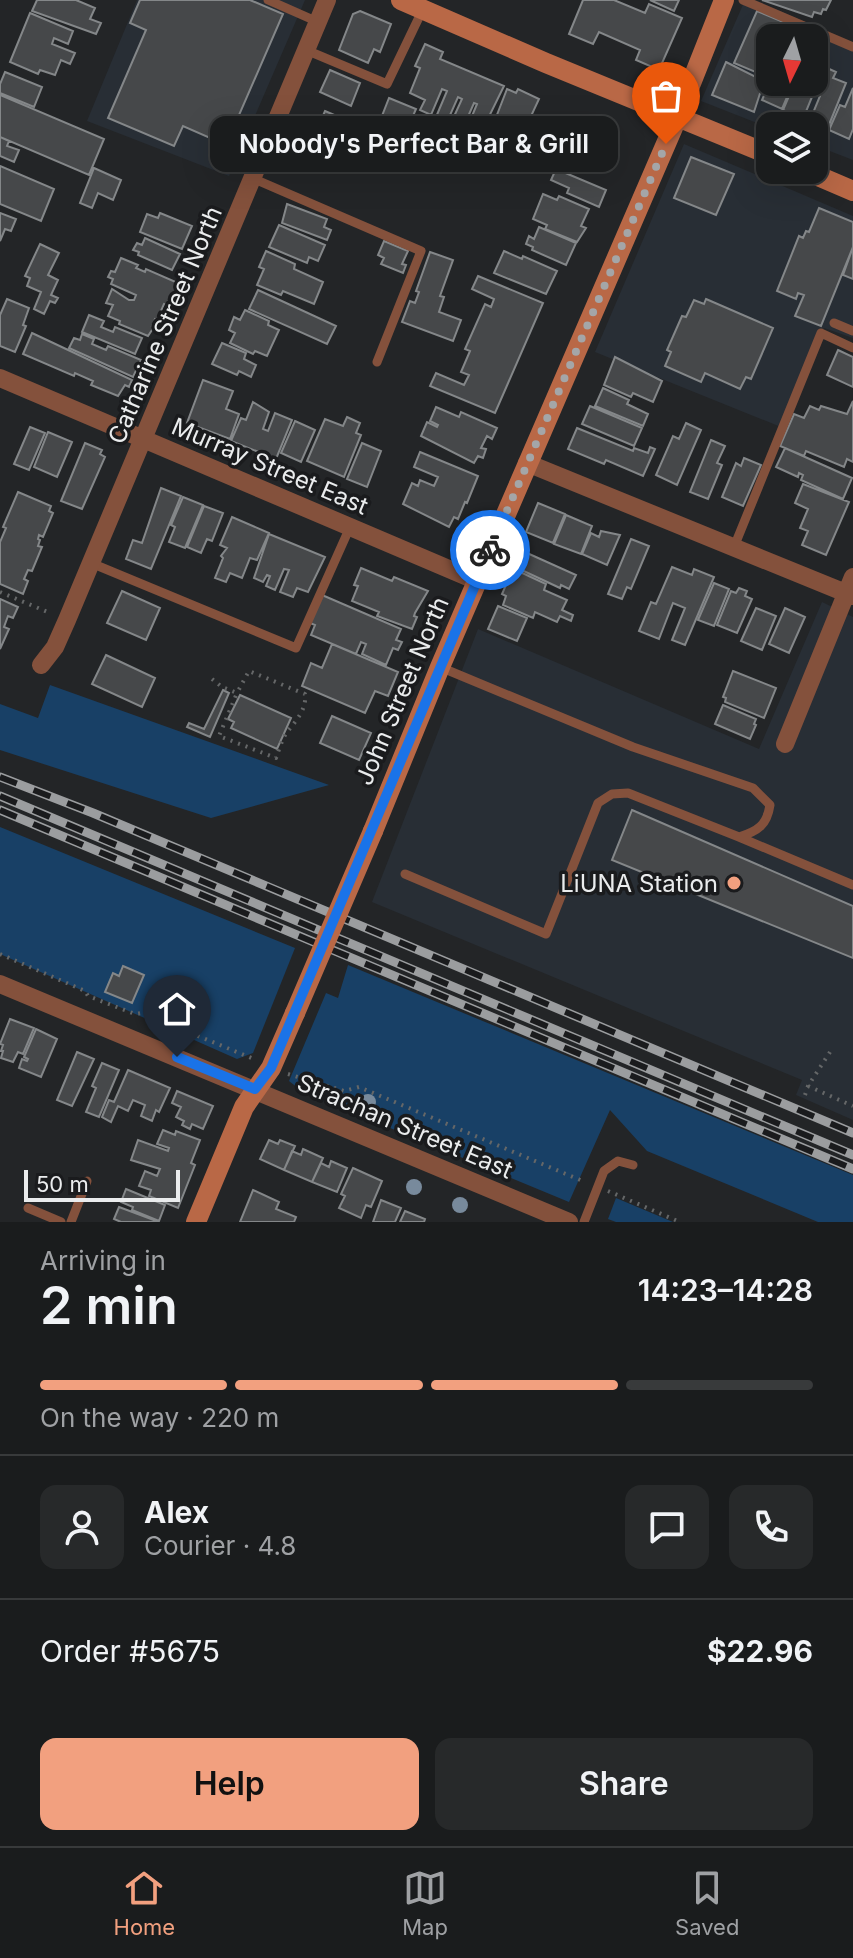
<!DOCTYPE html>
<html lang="en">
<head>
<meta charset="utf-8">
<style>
	:root { --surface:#1a1c1d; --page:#27292a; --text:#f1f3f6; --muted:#9fa1a4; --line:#383a3b; --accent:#f2a07f }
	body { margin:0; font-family:Inter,sans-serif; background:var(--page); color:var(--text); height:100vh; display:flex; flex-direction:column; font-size:30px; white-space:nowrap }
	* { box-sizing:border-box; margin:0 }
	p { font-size:26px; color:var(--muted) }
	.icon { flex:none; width:44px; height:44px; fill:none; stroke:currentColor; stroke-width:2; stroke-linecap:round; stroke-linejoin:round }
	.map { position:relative; height:1222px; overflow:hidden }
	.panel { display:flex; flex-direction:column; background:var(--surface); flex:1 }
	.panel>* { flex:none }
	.needle { width:52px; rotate:185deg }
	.fabs { position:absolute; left:756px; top:24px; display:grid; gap:16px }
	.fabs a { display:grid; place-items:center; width:72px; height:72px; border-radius:16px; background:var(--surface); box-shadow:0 8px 32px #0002,0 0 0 2px var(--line); font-size:40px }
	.scale { position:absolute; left:24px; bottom:20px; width:156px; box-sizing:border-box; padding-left:8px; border:4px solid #eaeced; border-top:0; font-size:22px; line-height:28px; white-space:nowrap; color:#eaeced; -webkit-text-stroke:6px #1a1b1d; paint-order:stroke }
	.pin { position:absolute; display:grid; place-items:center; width:68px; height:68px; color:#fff; margin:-82px -34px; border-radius:50% 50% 50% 0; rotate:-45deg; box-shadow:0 0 8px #0007 }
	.pin .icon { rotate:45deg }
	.courier { position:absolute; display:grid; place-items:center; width:80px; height:80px; margin:-40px; border:6px solid #1a73e8; border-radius:50%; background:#fff; color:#222; box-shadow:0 2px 10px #0007 }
	.bubble { position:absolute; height:56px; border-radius:16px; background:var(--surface); box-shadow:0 8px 32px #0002,0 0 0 2px var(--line); font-size:26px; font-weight:600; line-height:56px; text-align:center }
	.overview em { font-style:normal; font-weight:600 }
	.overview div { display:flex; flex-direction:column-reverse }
	.overview { display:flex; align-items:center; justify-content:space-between; height:136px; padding:0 40px }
	h1 { font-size:52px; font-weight:600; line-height:60px }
	.bar { display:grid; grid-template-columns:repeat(4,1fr); gap:12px 8px; align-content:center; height:96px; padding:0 40px }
	.bar i { height:10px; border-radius:6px; background:var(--line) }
	.bar .selected { background:var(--accent) }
	.bar p { grid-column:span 4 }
	.line { display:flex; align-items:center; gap:20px; padding:0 40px; border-top:2px solid var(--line) }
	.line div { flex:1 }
	.round { display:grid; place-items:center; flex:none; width:84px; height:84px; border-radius:16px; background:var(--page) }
	.cta { display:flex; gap:16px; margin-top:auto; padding:16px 40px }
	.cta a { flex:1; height:92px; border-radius:16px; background:var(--accent); color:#111; font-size:32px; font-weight:600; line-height:92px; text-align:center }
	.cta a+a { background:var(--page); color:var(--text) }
	.dock { display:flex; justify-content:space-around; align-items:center; height:112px; border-top:2px solid var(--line); background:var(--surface); font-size:22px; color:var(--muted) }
	.dock a { display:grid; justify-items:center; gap:4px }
	.dock .selected { color:var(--accent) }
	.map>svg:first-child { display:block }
	.built { fill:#282e35; fill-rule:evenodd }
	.green { fill:#184066 }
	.building { fill:#46484a; stroke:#848789; stroke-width:2 }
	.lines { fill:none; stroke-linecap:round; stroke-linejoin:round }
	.path { stroke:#656768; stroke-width:4; stroke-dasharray:2 6; stroke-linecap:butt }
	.service { stroke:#84513c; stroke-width:9 }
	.minor { stroke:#84513c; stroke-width:18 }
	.secondary { stroke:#b96846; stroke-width:20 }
	.rail-casing { stroke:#9b9d9f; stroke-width:9 }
	.rail { stroke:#1a1b1d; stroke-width:6; stroke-dasharray:18; stroke-linecap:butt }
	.secondary-bridge { stroke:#b96846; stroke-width:20 }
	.tree { fill:#788a9c }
	.done { stroke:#a4a6a8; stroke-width:8; stroke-dasharray:0 14.4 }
	.route { stroke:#1a73e8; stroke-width:10 }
	.poi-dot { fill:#f2a07f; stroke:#1a1b1d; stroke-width:3 }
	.labels { text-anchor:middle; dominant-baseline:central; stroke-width:7; stroke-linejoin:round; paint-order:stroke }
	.street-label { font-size:24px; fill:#eaeced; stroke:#1a1b1d }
	.poi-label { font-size:24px; fill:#eaeced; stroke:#1a1b1d; text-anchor:end }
</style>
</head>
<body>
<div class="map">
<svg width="853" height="1222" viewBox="0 0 853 1222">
	<rect width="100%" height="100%" fill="#232527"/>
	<path class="built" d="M137 0H305L229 176 87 121Z
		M745 0H755L853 43V160L814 145V126L770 128 701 101ZM770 38H814V82H770Z
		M684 144 853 216V338L824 328 781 427 595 352Z
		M822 602 853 617V1120L796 1095 802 1080 372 902 478 629 759 749Z"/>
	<path class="green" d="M50 685 329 785 211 818 0 750V704L38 718Z
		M0 827 295 948 253 1053 237 1059 0 954Z
		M348 965 853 1175V1222H818L647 1151 610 1110 569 1202 303 1092 289 1081 326 993 338 998Z
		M616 1198 673 1222H616L608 1219Z"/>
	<path class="building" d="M37 0H76L95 8 90 19 101 23 96 34 32 11Z
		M140 0H250L283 14 226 145 183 126 174 146 108 118 146 30 130 23Z
		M583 0H614L645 13 649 4 682 18 659 70 636 60 640 50 599 32 593 44 569 34Z
		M650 0H679L674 11Z
		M762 0H831L826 10 823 9 821 14 814 12 812 17Z
		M360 11 391 24 380 52 374 49 368 63 339 50 353 14Z
		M757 11 793 26 788 38H770V78L734 63Z
		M30 13 73 31 68 44 54 38 52 44 75 53 70 64 61 60 55 75 40 70 38 74 10 62Z
		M425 44 443 52 440 59 504 86 478 139 465 133 477 104 474 103 463 128 451 123 462 99 458 97 447 122 436 117 447 91 442 89 431 115 420 110 425 100 410 93 420 68 415 66Z
		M726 62 764 81 754 112 712 95Z
		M827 68 836 72 833 78 846 83 822 142 814 138V126H802L806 116 811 118 820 96 816 94Z
		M330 70 360 83 351 106 320 92Z
		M5 72 42 87 34 107 0 93V84Z
		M770 82 793 83 782 109 762 100Z
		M795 82H813L809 90 814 92 803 119 783 110Z
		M853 88V129L849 139 829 130 840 105 845 107Z
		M507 89 516 93 518 89 539 99 526 127 522 125 511 149 488 138Z
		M0 95 104 139 89 175 0 137Z
		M389 98 416 109 406 132 380 121Z
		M325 111 353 123 344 145 316 133 318 127 314 125 318 116 322 118Z
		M527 125 565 142 553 167 516 150Z
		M0 137 9 141 7 146 19 150 14 162 0 156Z
		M691 157 734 174 716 215 674 198Z
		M0 166 54 189 41 221 0 204Z
		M94 168 121 180 113 200 98 193 92 208 80 203Z
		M556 169 606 190 599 207 567 193 569 188 551 180Z
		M543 194 557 200 559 196 589 209 581 226 586 228 577 242 545 229 547 225 533 219Z
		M287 204 327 219 324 227 331 230 327 240 282 223Z
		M819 208 853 222V247L821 326 795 316 804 295 798 293 796 299 777 291 799 236 803 238 806 231 809 232Z
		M0 213 16 219 11 231 5 229 0 241Z
		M160 213 192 226 182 249 140 232 147 214 158 218Z
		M279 225 325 245 318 261 309 257 307 263 269 247Z
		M539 227 576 243 566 265 532 250 533 247 526 244 529 236 534 239Z
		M145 238 180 254 172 270 138 255 139 252 133 250 137 243 142 245Z
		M384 241 408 251 402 264 406 265 403 273 381 264 384 258 378 255Z
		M40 244 59 253 48 275 58 280 51 295 58 298 55 303 50 301 44 314 34 309 41 292 27 286 30 278 25 276Z
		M853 247V279L843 275Z
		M266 251 295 264 294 269 323 282 314 304 283 291 281 295 257 285 264 269 259 267Z
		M504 251 522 259 523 256 557 271 546 294 494 273Z
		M430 252 453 260 440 296 444 297 439 312 461 320 453 341 402 322 410 301 415 303 419 292 416 291Z
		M121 258 138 265 136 268 145 272 146 269 178 283 172 298 170 297 167 305 164 304 157 320 155 319 152 326 154 327 148 336 119 324 120 321 108 316 113 305 106 303 112 289 129 300H134L136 295 111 284 113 279 108 277 111 271 115 272Z
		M478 276 543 303 495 413 430 386 436 373 464 385 469 375 461 372 470 351 465 349 485 304 491 307 494 299 472 289Z
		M258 290 336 326 327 344 249 309Z
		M7 299 29 308 23 325 26 326 15 352 0 346V315Z
		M706 299 773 328 751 379 746 377 740 389 705 373 701 382 665 366 671 352 667 350 682 316 686 317 694 300 704 304Z
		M245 310 269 321 268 325 279 330 267 356 255 351 253 354 230 343 235 333 229 330 234 317 240 320Z
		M89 315 104 321 101 327 113 332 115 327 142 338 135 354 82 332Z
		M32 333 132 380 129 387 125 385 118 396 91 385 93 381 75 373 74 376 23 354Z
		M82 334 94 339 92 344 106 350 108 346 141 360 133 377 69 348 74 338 80 340Z
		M222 343 246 353 244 359 256 365 251 377 239 371 237 375 212 364Z
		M838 350 853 357V387L827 375Z
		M615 357 662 381 653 402 633 393 631 397 604 385Z
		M203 380 233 391 226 409 239 414 230 439 187 423Z
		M603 388 629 400 627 404 648 414 643 426 595 406Z
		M853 401V462L847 459 844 467 806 451 804 456 780 446 794 414 804 418 810 406 819 410 821 406 847 414Z
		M253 402 269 412 263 429 268 431 275 413 292 420 276 459 231 441 241 418 246 420Z
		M590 406 642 428 634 446 582 424Z
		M436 407 459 417 461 412 497 428 492 439 487 436 481 448 486 449 483 458 478 456 474 463 421 436 427 422 437 427 438 425 430 421Z
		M347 417 360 423 356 433 361 435 344 477 307 461 325 419 343 426Z
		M295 421 315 430 301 462 281 453Z
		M686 423 701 430 677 485 656 475 673 436 679 439Z
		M30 427 45 433 29 470 14 464Z
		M577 428 633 451 634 448 648 453 650 447 655 449 643 476 606 460 604 464 568 449Z
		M48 432 72 442 57 477 34 467Z
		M711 440 725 446 717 463 722 465 708 499 690 492Z
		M85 443 102 450 100 454 105 457 82 509 61 501Z
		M362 443 381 451 367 487 347 479Z
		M785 448 852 478 843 499 801 480 803 475 799 473 798 477 776 467Z
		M420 452 478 476 467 503 465 502 458 519 454 517 449 527 403 504 412 483 418 486 420 480 434 486 438 477 414 467Z
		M744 458 761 465 743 506 722 497 736 463 741 466Z
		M803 484 849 502 826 555 802 545 808 531 800 528 808 509 795 503Z
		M161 488 181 496 151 569 126 559 133 540 142 543Z
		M18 492 51 506 49 511 53 513 43 537 39 535 38 539 40 540 38 546 42 547 32 571 28 570 24 579 28 581 23 594 0 584V542L6 528 3 527Z
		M183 497 203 505 185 548 169 542 175 527 171 525Z
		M538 503 565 514 553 543 526 532Z
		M204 506 223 513 212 541 207 539 201 553 187 547Z
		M566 515 592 526 581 554 554 544Z
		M232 517 269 533 257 560 250 558 242 578 230 573 226 582 215 578 223 558 221 556 227 548 220 545Z
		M601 531 620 535 607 565 582 554 591 533 599 537Z
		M269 534 325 557 308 592 297 588 293 597 280 592 289 570 284 569 275 590 266 586 270 576 267 575 263 582 254 578Z
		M631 539 649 546 631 589 627 587 622 599 608 594Z
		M527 553 576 575 569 589 561 585 560 588 515 567 518 560 522 563Z
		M672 567 692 575 694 569 714 577 685 645 672 640 685 608 673 603 659 639 639 631 651 602 656 604Z
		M361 568 392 581 394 577 428 591 415 613 414 616 417 617 412 629 377 616 379 612 352 601 358 586 354 585Z
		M518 571 546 584 544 590 567 600 562 610 573 615 571 621 560 616 557 622 535 612 533 618 503 605 506 596 502 594 509 578 514 580Z
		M714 583 729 589 714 626 698 620Z
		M739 588 747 591 745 596 752 599 737 633 717 625 731 591 736 593Z
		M122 591 160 608 146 640 107 623Z
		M322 595 401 629 396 640 402 642 398 650 393 648 386 665 362 654 366 644 361 642 356 654 311 635 315 625 310 623Z
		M0 599 18 607 13 618 8 616 4 627 9 629 0 649Z
		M498 606 527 618 517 641 488 629Z
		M756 608 776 616 762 650 741 641Z
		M785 608 805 617 789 653 769 644Z
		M332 644 398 672 388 696 375 691 365 713 302 686 311 663 322 668Z
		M106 655 155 678 142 707 92 684Z
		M733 671 776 688 764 718 725 702 726 698 723 697Z
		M223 690 229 693 210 737 187 727 189 723 204 729Z
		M240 695 291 718 277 749 231 728 234 722 228 719Z
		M723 705 756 719 754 724 756 725 750 739 715 724Z
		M332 716 371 733 359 760 320 743Z
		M632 810 853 906V958L612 860Z
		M123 966 144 975 132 1003 105 992 113 973 119 976Z
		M10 1019 34 1028 23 1054 18 1052 13 1062 1 1058 3 1051H1L3 1045 0 1044Z
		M36 1029 57 1039 41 1077 19 1068 22 1059 27 1061 28 1059 24 1057Z
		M77 1052 94 1059 72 1106 57 1100Z
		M102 1063 119 1070 99 1117 86 1112 96 1088 92 1086Z
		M128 1070 170 1088 159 1112 156 1110 152 1121 141 1116 145 1105 133 1100 128 1111 118 1106 111 1122 102 1117 109 1100 114 1102Z
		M177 1091 213 1106 203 1129 192 1124 190 1129 182 1125 184 1121 176 1117 181 1107 172 1103Z
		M163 1130 175 1135 176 1131 200 1140 191 1163 195 1165 178 1208 149 1196 151 1190 139 1186 145 1171 157 1176 160 1169 131 1160 138 1140 168 1151 169 1148 157 1144Z
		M269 1140 278 1144 280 1140 295 1146 284 1170 260 1159Z
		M303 1149 323 1158 312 1182 284 1170 292 1151 301 1155Z
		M331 1161 347 1168 337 1192 312 1182 321 1163 329 1167Z
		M353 1168 382 1181 371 1207 366 1205 361 1218 339 1208 345 1196 341 1194Z
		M126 1189 165 1205 159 1221 132 1210 133 1207 121 1202Z
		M253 1190 279 1202 276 1209 296 1217 294 1222H240Z
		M381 1200 401 1208 395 1222H373Z
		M119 1207 159 1222H121L114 1219Z
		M405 1211 425 1219 424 1222H400Z"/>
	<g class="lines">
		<path class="path" d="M0 592 50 613
			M212 679 222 687 237 693 219 736 276 758C279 750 282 739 287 732 296 721 307 709 305 694L249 671 237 693
			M0 954 85 991 88 996 135 1014 142 1013 254 1059
			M288 1074 344 1091 359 1087 585 1182
			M808 1086 853 1106
			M805 1095 808 1086 830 1052
			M608 1191 680 1222"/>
		<path class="service" d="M268 0 318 22
			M743 0 853 47
			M306 50 387 84 423 9
			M252 178 421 251 377 362
			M834 323 853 331
			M734 547 821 333 853 348
			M91 563 296 648 350 527
			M739 837 853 885
			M405 874 546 934 598 803 612 794 628 793 739 837C758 831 767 825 770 805L753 788 633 747 440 667
			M28 1208 61 1222
			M71 1222 87 1181
			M584 1222 604 1171 618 1161 633 1165"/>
		<path class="minor" d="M0 378 477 581
			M527 463 853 596
			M41 665 55 647 67 620 327 0
			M785 744 853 577
			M0 984 569 1222"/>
		<path class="secondary" d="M401 0 546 63 770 155
			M804 170 853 191
			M373 831 440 667 678 116 724 0
			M196 1222 244 1107 271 1068 295 1013"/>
		<defs>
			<path id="rail" d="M0 777 93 813 853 1133
				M0 796 853 1155
				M0 810 853 1169"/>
		</defs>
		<use href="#rail" class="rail-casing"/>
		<use href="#rail" class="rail"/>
		<path class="secondary-bridge" d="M295 1013 373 831"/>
	</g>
	<g class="tree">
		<circle cx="368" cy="1102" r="8"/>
		<circle cx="414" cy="1187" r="8"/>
		<circle cx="460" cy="1205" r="8"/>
	</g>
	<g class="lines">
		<path class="done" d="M490 550 666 144"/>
		<path class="route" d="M177 1057 255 1089 271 1068 490 550"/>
	</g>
	<circle class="poi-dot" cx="734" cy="883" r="8"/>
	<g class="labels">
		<g class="street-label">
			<text transform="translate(165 325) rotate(-67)">Catharine Street North</text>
			<text transform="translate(270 466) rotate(23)">Murray Street East</text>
			<text transform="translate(402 691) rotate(-67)">John Street North</text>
			<text transform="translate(405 1126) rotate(23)">Strachan Street East</text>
		</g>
		<g class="poi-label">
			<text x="718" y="883">LiUNA Station</text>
		</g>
	</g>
</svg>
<div class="fabs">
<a><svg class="needle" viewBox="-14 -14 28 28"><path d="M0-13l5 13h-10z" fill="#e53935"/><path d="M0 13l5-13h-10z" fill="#9fa1a4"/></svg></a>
<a><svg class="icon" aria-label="layers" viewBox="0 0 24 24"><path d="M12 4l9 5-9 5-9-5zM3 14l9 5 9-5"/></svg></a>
</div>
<div class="scale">50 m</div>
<div class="pin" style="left:666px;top:144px;background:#ea580c"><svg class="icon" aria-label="bag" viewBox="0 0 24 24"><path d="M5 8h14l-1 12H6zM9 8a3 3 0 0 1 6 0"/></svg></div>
<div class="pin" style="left:177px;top:1057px;background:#1f2937"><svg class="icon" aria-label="home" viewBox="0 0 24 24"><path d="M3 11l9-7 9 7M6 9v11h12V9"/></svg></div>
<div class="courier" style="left:490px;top:550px"><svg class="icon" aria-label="bike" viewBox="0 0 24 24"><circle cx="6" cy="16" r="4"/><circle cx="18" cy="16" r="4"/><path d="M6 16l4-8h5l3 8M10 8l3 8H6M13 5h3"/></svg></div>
<div class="bubble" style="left:210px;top:116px;width:408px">Nobody's Perfect Bar &amp; Grill</div>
</div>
<section class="panel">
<div class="overview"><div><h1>2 min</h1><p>Arriving in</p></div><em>14:23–14:28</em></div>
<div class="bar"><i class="selected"></i><i class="selected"></i><i class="selected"></i><i></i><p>On the way · 220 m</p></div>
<div class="line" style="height:144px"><a class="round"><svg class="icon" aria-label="person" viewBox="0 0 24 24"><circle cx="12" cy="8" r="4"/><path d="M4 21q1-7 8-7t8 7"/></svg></a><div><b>Alex</b><p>Courier · 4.8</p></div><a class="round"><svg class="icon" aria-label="chat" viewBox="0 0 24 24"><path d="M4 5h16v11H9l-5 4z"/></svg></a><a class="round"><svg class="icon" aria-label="phone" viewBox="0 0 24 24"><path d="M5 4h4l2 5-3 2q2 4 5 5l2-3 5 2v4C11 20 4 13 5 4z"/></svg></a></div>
<div class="line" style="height:104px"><div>Order #5675</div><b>$22.96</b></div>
<div class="cta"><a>Help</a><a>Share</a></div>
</section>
<nav class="dock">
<a class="selected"><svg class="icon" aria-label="home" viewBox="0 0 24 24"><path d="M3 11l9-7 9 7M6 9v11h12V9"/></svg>Home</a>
<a><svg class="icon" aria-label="map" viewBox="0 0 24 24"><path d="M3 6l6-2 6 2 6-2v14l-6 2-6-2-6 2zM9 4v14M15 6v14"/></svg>Map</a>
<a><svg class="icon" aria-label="saved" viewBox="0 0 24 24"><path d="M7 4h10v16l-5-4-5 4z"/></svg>Saved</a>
</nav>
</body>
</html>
